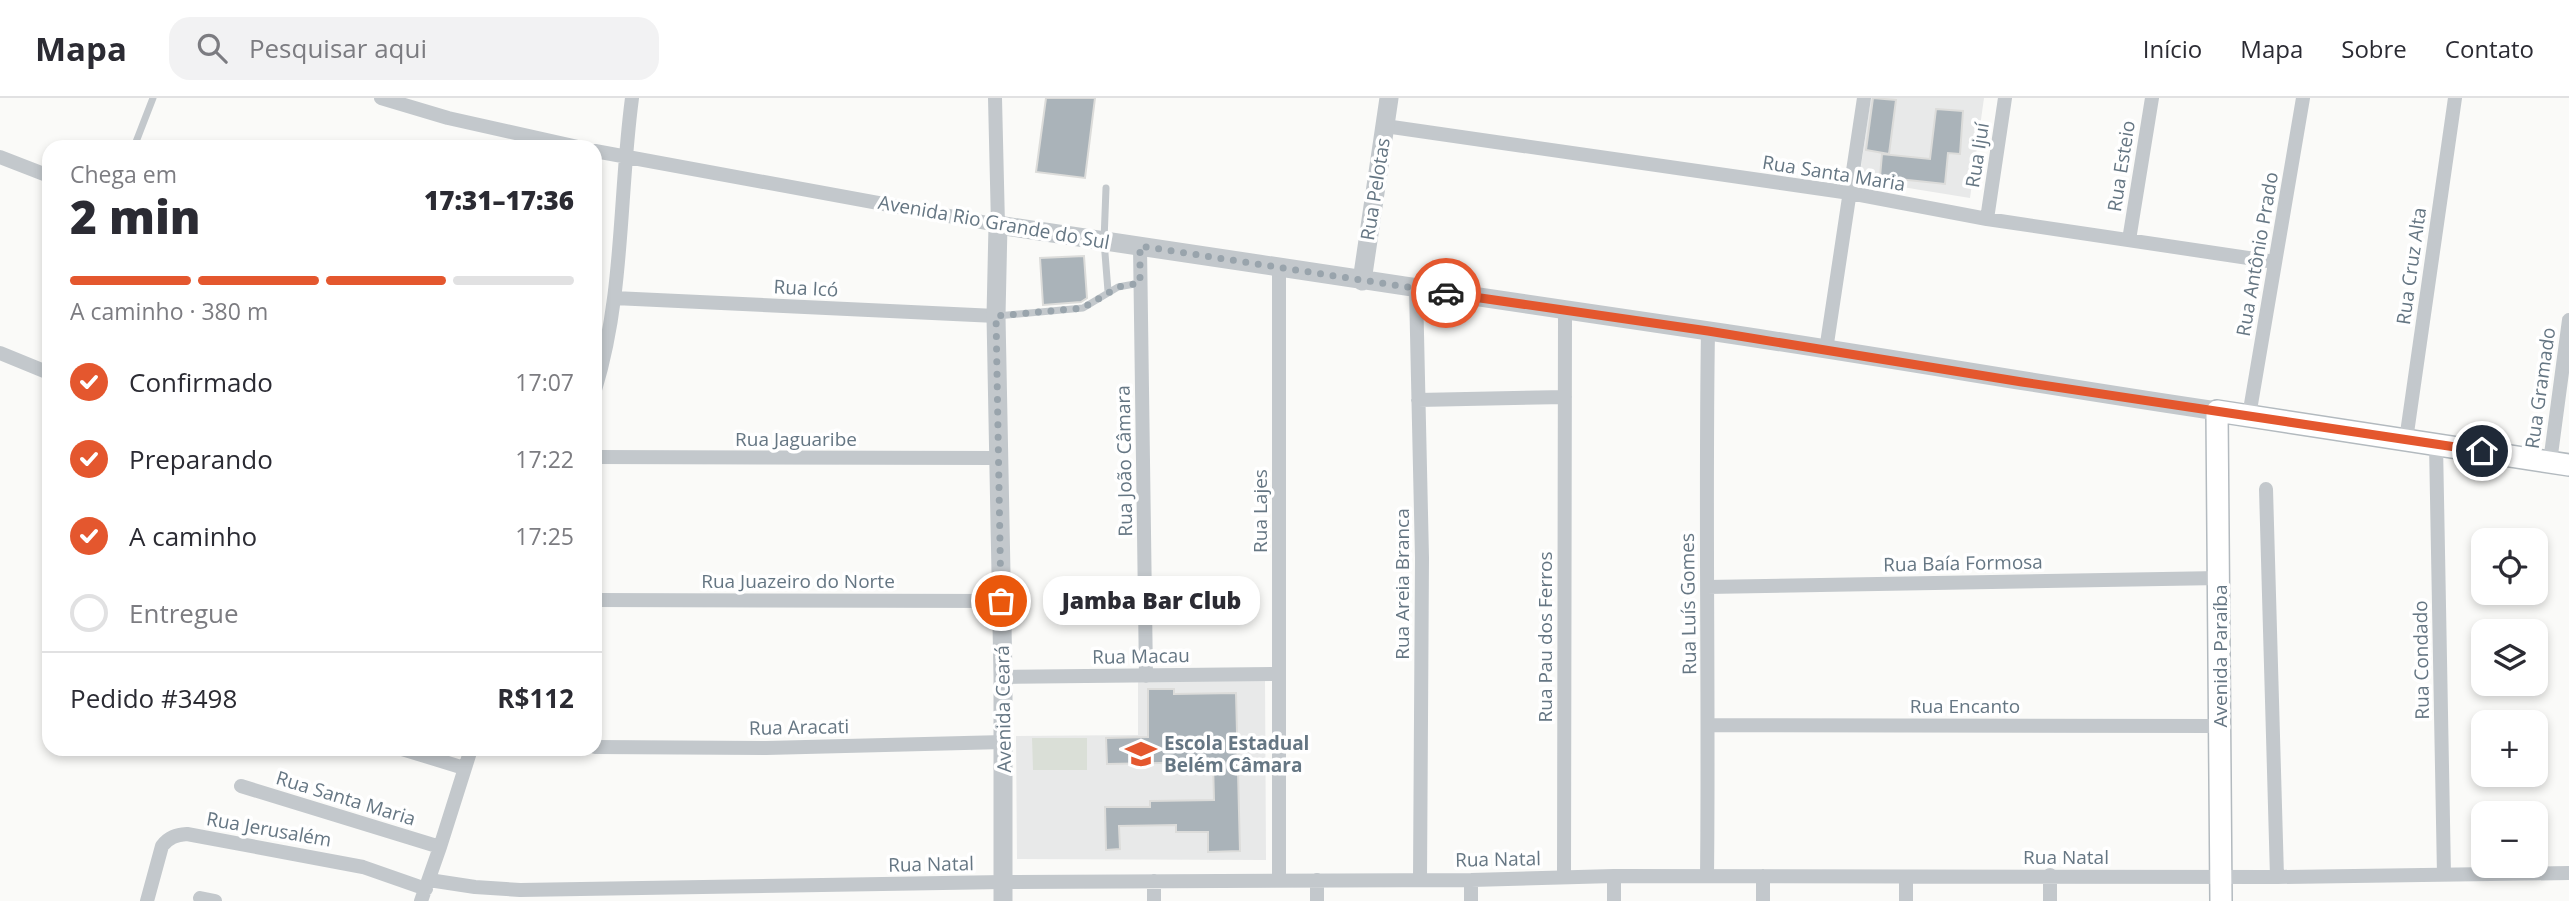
<!DOCTYPE html>
<html lang="pt">
<head>
<meta charset="utf-8">
<style>
	:root { --surface:#fff; --page:#f2f2f3; --text:#2b2b33; --muted:#7c7c81; --line:#e1e1e2; --accent:#e4572e }
	body { margin:0; font-family:"Open Sans",sans-serif; background:var(--page); color:var(--text); height:100vh; display:flex; flex-direction:column; font-size:26px; white-space:nowrap }
	* { box-sizing:border-box; margin:0 }
	p { font-size:23px; color:var(--muted) }
	.icon { flex:none; width:38px; height:38px; fill:none; stroke:currentColor; stroke-width:2; stroke-linecap:round; stroke-linejoin:round }
	.map { position:relative; flex:1; overflow:hidden }
	.side { position:absolute; left:42px; top:42px; width:560px; height:616px; display:flex; flex-direction:column; background:var(--surface); border-radius:21px; box-shadow:0 4px 10px #0003 }
	.side>* { flex:none }
	.tools { position:absolute; left:2471px; top:430px; display:grid; gap:14px }
	.tools a { display:grid; place-items:center; width:77px; height:77px; border-radius:14px; background:var(--surface); box-shadow:0 4px 10px #0003; font-size:35px }
	.pin { position:absolute; display:grid; place-items:center; width:60px; height:60px; color:#fff; margin:-30px; border:4px solid #fff; border-radius:50%; box-shadow:0 2px 7px #0007 }
	.courier { position:absolute; display:grid; place-items:center; width:70px; height:70px; margin:-35px; border:5px solid #e4572e; border-radius:50%; background:#fff; color:#222; box-shadow:0 2px 9px #0007 }
	.bubble { position:absolute; height:49px; border-radius:21px; background:var(--surface); box-shadow:0 4px 10px #0003; font-size:23px; font-weight:800; line-height:49px; text-align:center }
	.head em { font-style:normal; font-weight:800 }
	.head div { display:flex; flex-direction:column-reverse }
	.head { display:flex; align-items:center; justify-content:space-between; height:119px; padding:0 28px }
	h1 { font-size:46px; font-weight:800; line-height:52px }
	.bar { display:grid; grid-template-columns:repeat(4,1fr); gap:10px 7px; align-content:center; height:84px; padding:0 28px }
	.bar i { height:9px; border-radius:5px; background:var(--line) }
	.bar .current { background:var(--accent) }
	.bar p { grid-column:span 4 }
	.line { display:flex; align-items:center; gap:18px; padding:0 28px; border-top:2px solid var(--line) }
	.line div { flex:1 }
	ol { padding:0 28px; list-style:none }
	li { display:flex; align-items:center; gap:21px; height:77px }
	li p { margin-inline-start:auto }
	li .icon { padding:7px; border-radius:50%; background:var(--accent); color:#fff; stroke-width:4 }
	li:last-child { color:var(--muted) }
	li i { width:38px; height:38px; border:4px solid var(--line); border-radius:50% }
	header { display:flex; align-items:center; gap:42px; box-sizing:border-box; height:98px; padding:0 35px; background:var(--surface); border-bottom:2px solid var(--line) }
	header strong { font-size:33px }
	nav { display:flex; gap:38px; margin-inline-start:auto; font-size:24px }
	.search { width:490px; height:63px; background:var(--page); display:flex; align-items:center; gap:18px; box-sizing:border-box; padding:0 24px; border-radius:21px; color:var(--muted); font-size:26px }
	.map>svg:first-child { display:block }
	.built { fill:#e8e9e9 }
	.green { fill:#dadfd7 }
	.building { fill:#aab3b9; stroke:#dcdcda; stroke-width:2 }
	.lines { fill:none; stroke-linecap:round; stroke-linejoin:round }
	.secondary-casing { stroke:#b3babf; stroke-width:24 }
	.service { stroke:#c3c8cc; stroke-width:7 }
	.minor { stroke:#c3c8cc; stroke-width:14 }
	.tertiary { stroke:#c3c8cc; stroke-width:19 }
	.secondary { stroke:#fff; stroke-width:21 }
	.done { stroke:#99a4ac; stroke-width:7; stroke-dasharray:0 12.6 }
	.route { stroke:#e4572e; stroke-width:9 }
	.labels { text-anchor:middle; dominant-baseline:central; stroke-width:7; stroke-linejoin:round; paint-order:stroke }
	.street-label { font-size:19px; fill:#657683; stroke:#fff }
	.poi-label { font-size:19px; font-weight:bold; fill:#657683; stroke:#fff; text-anchor:start }
</style>
</head>
<body>
<header>
<strong>Mapa</strong>
<div class="search"><svg class="icon" aria-label="search" viewBox="0 0 24 24"><circle cx="10" cy="10" r="6"/><path d="M15 15l6 6"/></svg>Pesquisar aqui</div>
<nav><a>Início</a><a>Mapa</a><a>Sobre</a><a>Contato</a></nav>
</header>
<div class="map">
<svg width="2569" height="803" viewBox="0 0 2569 803">
	<rect width="100%" height="100%" fill="#fafaf8"/>
	<path class="built" d="M1871 0H1984L1970 100 1859 82Z
		M1265 580 1266 762 1017 761 1016 638 1138 637V582Z"/>
	<path class="green" d="M1032 640H1087V672H1033Z"/>
	<path class="building" d="M1046 0H1095L1085 80 1036 74Z
		M1873 0 1896 2 1889 56 1866 52Z
		M1936 11 1963 13 1960 56 1948 55 1945 86 1880 79 1882 56 1930 61Z
		M1084 158 1087 200 1081 204 1043 207 1040 160Z
		M1148 591H1174V596L1236 595 1240 753 1208 754V734H1176V727L1119 728 1120 751 1106 752 1105 709H1150V703L1214 702 1213 664 1107 666 1106 640 1148 639Z"/>
	<g class="lines">
		<defs>
			<path id="secondary" d="M2221 803 2217 313 2569 367"/>
		</defs>
		<use href="#secondary" class="secondary-casing"/>
		<path class="service" d="M134 49 153 0
			M1106 90 1104 143 1108 193
			M997 218 1083 210 1118 189 1140 185"/>
		<path class="minor" d="M381 0 448 20 578 49
			M1385 28 1850 95 1987 121 2275 164
			M595 53 998 127 995 0
			M0 59 49 78
			M1987 121 2005 0
			M2129 142 2152 0
			M1140 148 1146 578
			M1416 191 1422 460 1420 781
			M614 200 996 218
			M1826 252 1864 0
			M0 255 49 275
			M595 292C624 198 619 97 632 0
			M1418 302 1565 299
			M2249 318 2303 0
			M2406 342 2455 0
			M2436 346 2444 777
			M595 359 998 360
			M2550 364 2569 222
			M2266 391 2277 779
			M1707 489 2220 480
			M595 502 1001 503
			M1003 579 1279 576
			M1709 627 2221 628
			M595 649 766 650 1004 644
			M402 651 464 670
			M241 688 440 749
			M1614 778V803
			M1707 778C1709 596 1705 414 1708 233
			M1564 779 1565 213
			M429 782 475 789 520 792 1003 784 1471 782 1614 778 2277 779 2569 775
			M1279 782V170
			M1317 782V803
			M1471 782V803
			M1154 783V803
			M200 800 215 803
			M147 803 162 748C169 739 176 737 187 736L363 769 426 791
			M421 803 440 749 471 651
			M1763 803V778
			M1906 803V779
			M2050 803V777"/>
		<path class="tertiary" d="M1362 183 1389 0
			M1003 803V579L996 218 998 127C1235 164 1472 197 1709 233 1879 258 2047 288 2217 313"/>
		<use href="#secondary" class="secondary"/>
	</g>
	<g class="lines">
		<path class="done" d="M1001 503 996 218 1083 210 1118 189 1140 185V148L1446 195"/>
		<path class="route" d="M1446 195 1708 233 2022 284 2482 353"/>
	</g>
	<defs>
		<symbol id="school-bare" viewBox="-9 -9 18 18"><path d="M0-5L7-2L0 1L-7-2ZM-4 1L0 2.5L4 1V4Q0 6-4 4Z" fill="#e4572e" stroke="#fff" stroke-width="2.5" paint-order="stroke"/></symbol>
	</defs>
	<g fill-rule="evenodd">
		<use href="#school-bare" x="1119" y="634" width="44" height="44"/>
	</g>
	<g class="labels">
		<g class="street-label">
			<text transform="translate(1977 57) rotate(-81)">Rua Ijuí</text>
			<text transform="translate(2121 68) rotate(-81)">Rua Esteio</text>
			<text transform="translate(1834 75) rotate(9)">Rua Santa Maria</text>
			<text transform="translate(1375 91) rotate(-81)">Rua Pelotas</text>
			<text transform="translate(994 124) rotate(10)">Avenida Rio Grande do Sul</text>
			<text transform="translate(2257 156) rotate(-80)">Rua Antônio Prado</text>
			<text transform="translate(2411 168) rotate(-82)">Rua Cruz Alta</text>
			<text transform="translate(806 190) rotate(3)">Rua Icó</text>
			<text transform="translate(2540 290) rotate(-82)">Rua Gramado</text>
			<text x="796" y="341">Rua Jaguaribe</text>
			<text transform="translate(1124 363) rotate(-91)">Rua João Câmara</text>
			<text transform="translate(1260 413) rotate(-90)">Rua Lajes</text>
			<text transform="translate(1963 465) rotate(-1)">Rua Baía Formosa</text>
			<text x="798" y="483">Rua Juazeiro do Norte</text>
			<text transform="translate(1402 486) rotate(-90)">Rua Areia Branca</text>
			<text transform="translate(1688 506) rotate(-91)">Rua Luís Gomes</text>
			<text transform="translate(1545 539) rotate(-90)">Rua Pau dos Ferros</text>
			<text transform="translate(1141 558) rotate(-1)">Rua Macau</text>
			<text transform="translate(2220 558) rotate(-90)">Avenida Paraíba</text>
			<text transform="translate(2421 562) rotate(-91)">Rua Condado</text>
			<text x="1965" y="608">Rua Encanto</text>
			<text transform="translate(1003 611) rotate(-91)">Avenida Ceará</text>
			<text transform="translate(799 629) rotate(-1)">Rua Aracati</text>
			<text transform="translate(346 700) rotate(17)">Rua Santa Maria</text>
			<text transform="translate(269 731) rotate(10)">Rua Jerusalém</text>
			<text x="2066" y="759">Rua Natal</text>
			<text transform="translate(1498 761) rotate(-1)">Rua Natal</text>
			<text transform="translate(931 766) rotate(-1)">Rua Natal</text>
		</g>
		<g class="poi-label">
			<text x="1164" y="645">Escola Estadual<tspan x="1164" dy="22">Belém Câmara</tspan></text>
		</g>
	</g>
</svg>
<div class="tools">
<a><svg class="icon" aria-label="locate" viewBox="0 0 24 24"><circle cx="12" cy="12" r="6"/><path d="M12 2v4M12 18v4M2 12h4M18 12h4"/></svg></a>
<a><svg class="icon" aria-label="layers" viewBox="0 0 24 24"><path d="M12 4l9 5-9 5-9-5zM3 14l9 5 9-5"/></svg></a>
<a>+</a>
<a>−</a>
</div>
<div class="pin" style="left:1001px;top:503px;background:#ea580c"><svg class="icon" aria-label="bag" viewBox="0 0 24 24"><path d="M5 8h14l-1 12H6zM9 8a3 3 0 0 1 6 0"/></svg></div>
<div class="pin" style="left:2482px;top:353px;background:#1f2937"><svg class="icon" aria-label="home" viewBox="0 0 24 24"><path d="M3 11l9-7 9 7M6 9v11h12V9"/></svg></div>
<div class="courier" style="left:1446px;top:195px"><svg class="icon" aria-label="car" viewBox="0 0 24 24"><path d="M5 17H2v-5l4-1 3-4h7l3 4 3 1v5h-3M9 17h6M6 11h13"/><circle cx="7" cy="17" r="2"/><circle cx="17" cy="17" r="2"/></svg></div>
<div class="bubble" style="left:1043px;top:478px;width:217px">Jamba Bar Club</div>
<section class="side">
<div class="head"><div><h1>2 min</h1><p>Chega em</p></div><em>17:31–17:36</em></div>
<div class="bar"><i class="current"></i><i class="current"></i><i class="current"></i><i></i><p>A caminho · 380 m</p></div>
<ol>
<li><svg class="icon" aria-label="check" viewBox="0 0 24 24"><path d="M5 12l5 5 9-10"/></svg>Confirmado<p>17:07</p></li>
<li><svg class="icon" aria-label="check" viewBox="0 0 24 24"><path d="M5 12l5 5 9-10"/></svg>Preparando<p>17:22</p></li>
<li><svg class="icon" aria-label="check" viewBox="0 0 24 24"><path d="M5 12l5 5 9-10"/></svg>A caminho<p>17:25</p></li>
<li><i></i>Entregue</li>
</ol>
<div class="line" style="height:91px"><div>Pedido #3498</div><b>R$112</b></div>
</section>
</div>
</body>
</html>
